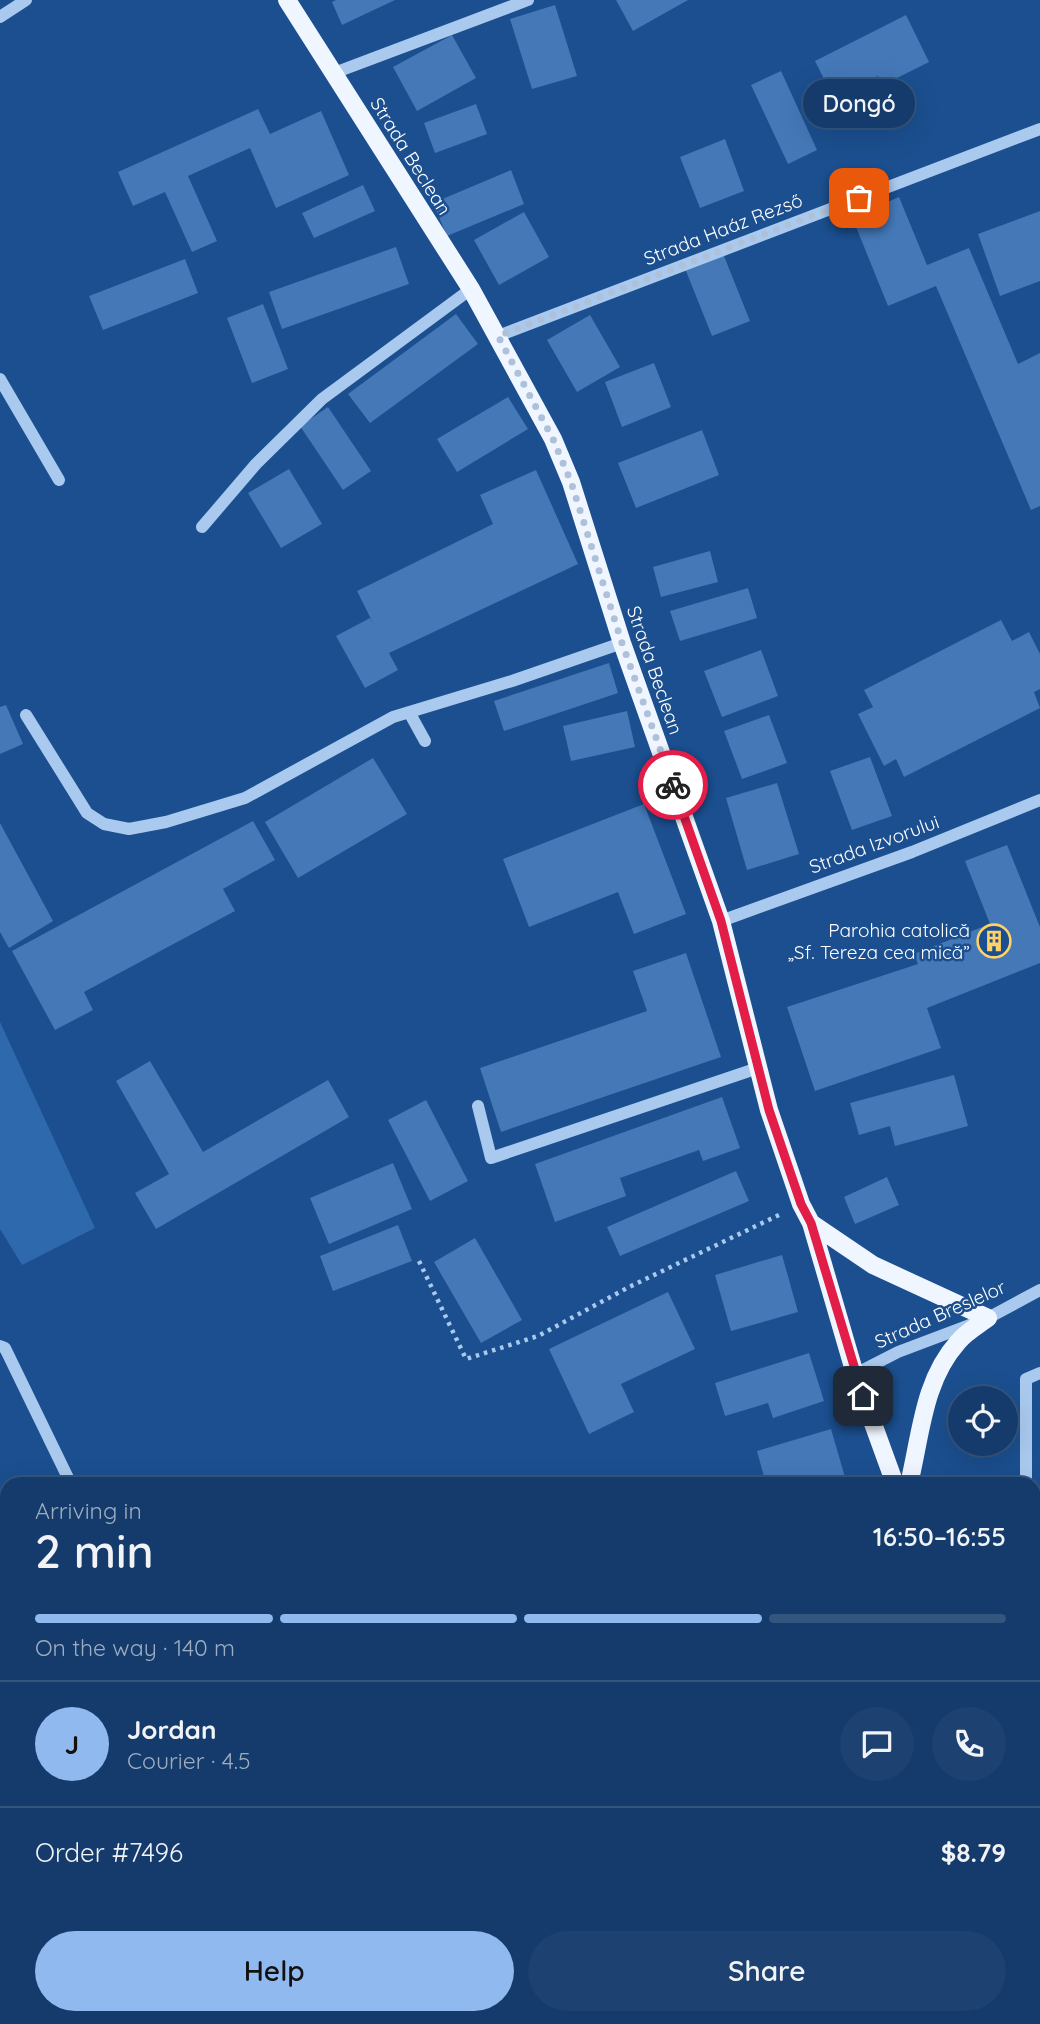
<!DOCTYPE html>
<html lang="en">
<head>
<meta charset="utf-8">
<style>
	:root { --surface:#143b6b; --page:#1d4271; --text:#f1f3f6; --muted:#9dadc1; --line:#33557e; --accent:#90b9f0 }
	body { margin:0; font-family:Quicksand,sans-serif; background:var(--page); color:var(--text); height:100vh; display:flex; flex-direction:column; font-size:26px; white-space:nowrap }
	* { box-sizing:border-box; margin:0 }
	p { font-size:23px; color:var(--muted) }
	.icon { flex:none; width:38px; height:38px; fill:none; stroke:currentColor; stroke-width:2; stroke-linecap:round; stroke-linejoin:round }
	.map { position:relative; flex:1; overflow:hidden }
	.sheet { position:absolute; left:0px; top:1477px; width:1041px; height:548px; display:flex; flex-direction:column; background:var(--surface); border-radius:21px 21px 0 0; box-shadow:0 7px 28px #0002,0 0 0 2px var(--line) }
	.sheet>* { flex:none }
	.buttons { position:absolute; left:948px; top:1386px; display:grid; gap:14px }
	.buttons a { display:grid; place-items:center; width:70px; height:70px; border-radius:50%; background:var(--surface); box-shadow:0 7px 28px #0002,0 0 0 2px var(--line); font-size:35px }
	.pin { position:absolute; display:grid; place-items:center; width:60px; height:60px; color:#fff; margin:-30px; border-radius:14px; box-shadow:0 4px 10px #0006 }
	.courier { position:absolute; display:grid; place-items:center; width:70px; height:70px; margin:-35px; border:5px solid #e11d48; border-radius:50%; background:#fff; color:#222; box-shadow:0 2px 9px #0007 }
	.bubble { position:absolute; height:49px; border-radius:24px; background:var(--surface); box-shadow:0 7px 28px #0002,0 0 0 2px var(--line); font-size:23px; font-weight:600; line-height:49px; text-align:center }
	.summary em { font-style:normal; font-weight:600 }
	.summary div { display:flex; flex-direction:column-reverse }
	.summary { display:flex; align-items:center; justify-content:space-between; height:119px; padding:0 35px }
	h1 { font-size:46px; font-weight:600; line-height:52px }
	.bar { display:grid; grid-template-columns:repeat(4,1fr); gap:10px 7px; align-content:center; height:84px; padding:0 35px }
	.bar i { height:9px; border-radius:5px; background:var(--line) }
	.bar .selected { background:var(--accent) }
	.bar p { grid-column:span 4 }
	.line { display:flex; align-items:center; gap:18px; padding:0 35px; border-top:2px solid var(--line) }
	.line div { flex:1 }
	.round { display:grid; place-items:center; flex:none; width:74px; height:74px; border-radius:37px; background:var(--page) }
	.button { display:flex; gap:14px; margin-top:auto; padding:14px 35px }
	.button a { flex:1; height:80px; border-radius:42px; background:var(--accent); color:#111; font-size:28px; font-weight:600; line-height:80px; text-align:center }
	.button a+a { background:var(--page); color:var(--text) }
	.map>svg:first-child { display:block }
	.green { fill:#2e69ad }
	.building { fill:#4478b7 }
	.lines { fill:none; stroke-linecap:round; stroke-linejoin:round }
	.path { stroke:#a9c9ee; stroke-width:4.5; stroke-dasharray:3.5 5; stroke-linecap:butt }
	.minor { stroke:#a9c9ee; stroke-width:12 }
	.major { stroke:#f0f6ff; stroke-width:18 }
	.rail { stroke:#fff; stroke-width:5; stroke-dasharray:12 5; stroke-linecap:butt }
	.done { stroke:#afc1d8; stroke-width:7; stroke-dasharray:0 12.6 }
	.route { stroke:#e11d48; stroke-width:9 }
	.labels { text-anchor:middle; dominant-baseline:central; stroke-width:5; stroke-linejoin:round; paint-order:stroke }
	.street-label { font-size:19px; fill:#fff; stroke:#1b4f8f }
	.poi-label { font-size:19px; fill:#fff; stroke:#1b4f8f; text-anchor:end }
</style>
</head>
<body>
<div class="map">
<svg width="1040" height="2024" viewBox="0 0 1040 2024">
	<rect width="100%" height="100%" fill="#1b4f8f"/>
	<path class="green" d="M0 1022 95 1228 22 1265 0 1229Z"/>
	<path class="building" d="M336 0H395L342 25 332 2Z
		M616 0H688L633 31Z
		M555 5 577 76 532 89 510 19Z
		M906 15 929 62 883 85 878 76 834 99 815 61Z
		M452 35 476 78 417 111 393 67Z
		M781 71 817 150 788 164 751 85Z
		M476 104 487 134 435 153 424 123Z
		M258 109 270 134 321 111 349 175 276 208 250 148 188 176 217 241 192 252 165 192 133 206 118 172Z
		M725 139 744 191 700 208 680 157Z
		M511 170 524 204 447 236 433 203Z
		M363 185 375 211 314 238 302 213Z
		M899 197 927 265 969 248 1018 364 1040 353V506L1031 510 936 286 888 306 852 217Z
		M1040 211V281L1000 296 978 234Z
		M524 212 549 257 499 285 474 240Z
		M396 247 409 284 282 329 269 292Z
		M722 251 750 321 712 336 684 266Z
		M185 259 198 293 103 330 89 296Z
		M263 304 288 369 252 383 227 318Z
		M456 314 478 344 370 423 348 394Z
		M590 315 620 367 577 392 547 340Z
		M654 363 671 407 622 427 605 382Z
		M508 397 528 429 457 472 437 439Z
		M328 407 371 471 343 490 300 426Z
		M702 430 719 475 636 508 618 463Z
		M289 469 322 524 281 548 248 493Z
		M536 470 578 564 389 653 398 670 365 688 336 636 370 618 374 625 357 591 493 524 480 495Z
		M710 551 718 582 661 597 653 567Z
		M748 588 757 618 680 641 670 611Z
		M1001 620 1012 641 1029 632 1040 654V689L1034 692 1040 708 904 777 896 759 884 766 858 714 873 707 864 690Z
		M761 650 778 696 722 717 704 671Z
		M609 663 618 693 504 731 494 701Z
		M6 705 23 744 0 754V707Z
		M627 711 635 747 571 761 563 726Z
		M769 715 787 763 742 779 724 731Z
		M870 757 892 816 852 830 830 771Z
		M373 758 407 814 298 878 265 822Z
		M777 783 799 854 747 870 726 798Z
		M644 804 686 914 634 934 618 892 529 927 503 859Z
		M253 821 275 860 223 889 235 911 84 992 93 1010 55 1030 12 951Z
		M0 823 53 921 9 948 0 932Z
		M1007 845 1040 927V963L927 1008 941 1048 815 1091 787 1007 918 964 914 954 990 924 965 861Z
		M686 953 721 1057 501 1132 480 1068 647 1011 633 971Z
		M150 1061 203 1152 328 1080 349 1117 156 1229 135 1193 169 1174 116 1081Z
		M954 1075 968 1126 895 1146 890 1126 859 1135 850 1103Z
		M722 1097 740 1148 703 1161 699 1150 620 1178 626 1196 555 1222 535 1164Z
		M426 1100 468 1181 430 1201 388 1120Z
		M393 1163 412 1209 329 1244 310 1198Z
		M736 1171 749 1201 620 1256 607 1227Z
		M887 1177 899 1205 855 1224 844 1197Z
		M398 1225 412 1261 333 1291 320 1256Z
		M475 1238 522 1320 481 1343 434 1262Z
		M782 1255 798 1312 731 1331 715 1275Z
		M668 1292 695 1349 621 1384 634 1412 589 1434 549 1349Z
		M809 1353 824 1401 773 1418 768 1403 725 1416 715 1383Z
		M831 1429 847 1484H766L757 1451Z
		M7 1586V1658L0 1662V1590Z
		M7 1720V1809L0 1813V1724Z"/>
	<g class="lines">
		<path class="path" d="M419 1261 466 1359 538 1336 629 1287 781 1214
			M439 2018 468 2024
			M151 2024 199 2018"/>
		<path class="minor" d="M0 17 26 0
			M334 73 528 0
			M498 336 1040 129
			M0 379 59 480
			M202 527 256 464 322 399 471 289
			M409 712 425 741
			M26 715 87 813 104 824 129 829 166 822 245 798 393 717 512 681 622 643
			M721 921 912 852 1040 800
			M478 1106 491 1158 758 1068
			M0 1346 5 1348 71 1484
			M855 1374 898 1352 988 1318 1040 1290
			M1026 1484V1379L1040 1373
			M1034 1523 1040 1520
			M0 1701 7 1697
			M0 1893 7 1890
			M297 2024V2018"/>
		<path class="major" d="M287 0 471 289 553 439 571 482 622 643 721 921 769 1110 801 1204 811 1223 855 1374 895 1484
			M811 1223 873 1265 988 1318C979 1325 966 1332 958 1342 923 1381 921 1435 909 1484
			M1034 1938 1040 1950
			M1034 1996 1040 1995
			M1021 2018 1022 2024"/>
		<path class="rail" d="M0 2012 7 2010
			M580 2018 595 2024
			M630 2018 639 2024"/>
	</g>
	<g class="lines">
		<path class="done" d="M673 785 622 643 571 482 553 439 498 336 859 198"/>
		<path class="route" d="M673 785 721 921 769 1110 801 1204 811 1223 863 1396"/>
	</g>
	<defs>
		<symbol id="building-ring" viewBox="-11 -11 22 22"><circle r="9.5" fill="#1b4f8f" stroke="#ffd166" stroke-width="1.5"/><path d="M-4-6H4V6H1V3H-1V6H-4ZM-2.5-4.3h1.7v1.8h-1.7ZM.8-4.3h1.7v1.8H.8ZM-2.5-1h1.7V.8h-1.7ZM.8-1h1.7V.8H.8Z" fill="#ffd166"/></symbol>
	</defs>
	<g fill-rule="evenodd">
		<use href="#building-ring" x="975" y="922" width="38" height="38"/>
	</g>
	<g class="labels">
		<g class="street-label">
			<text transform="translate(411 156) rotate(58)">Strada Beclean</text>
			<text transform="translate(723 229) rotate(-21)">Strada Haáz Rezső</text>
			<text transform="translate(655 670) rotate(71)">Strada Beclean</text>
			<text transform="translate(874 844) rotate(-20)">Strada Izvorului</text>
			<text transform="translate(940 1314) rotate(-24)">Strada Breslelor</text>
		</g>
		<g class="poi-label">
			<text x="970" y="930">Parohia catolică<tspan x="970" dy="22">„Sf. Tereza cea mică”</tspan></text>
		</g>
	</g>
</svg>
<div class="buttons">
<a><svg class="icon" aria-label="locate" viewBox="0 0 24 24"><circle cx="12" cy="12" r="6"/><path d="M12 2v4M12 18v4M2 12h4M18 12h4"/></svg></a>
</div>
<div class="pin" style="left:859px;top:198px;background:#ea580c"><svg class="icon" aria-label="bag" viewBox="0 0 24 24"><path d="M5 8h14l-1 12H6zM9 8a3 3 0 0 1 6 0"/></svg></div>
<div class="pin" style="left:863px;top:1396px;background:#1f2937"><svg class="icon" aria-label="home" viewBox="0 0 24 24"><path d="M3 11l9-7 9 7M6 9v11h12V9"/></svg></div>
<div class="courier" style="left:673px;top:785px"><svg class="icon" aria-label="bike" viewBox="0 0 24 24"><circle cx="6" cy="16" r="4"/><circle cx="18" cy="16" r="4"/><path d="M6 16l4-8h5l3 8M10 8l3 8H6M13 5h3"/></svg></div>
<div class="bubble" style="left:803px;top:79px;width:112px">Dongó</div>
<section class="sheet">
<div class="summary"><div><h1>2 min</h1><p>Arriving in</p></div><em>16:50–16:55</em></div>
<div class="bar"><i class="selected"></i><i class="selected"></i><i class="selected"></i><i></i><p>On the way · 140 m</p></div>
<div class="line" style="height:126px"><b class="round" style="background:var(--accent);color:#111">J</b><div><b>Jordan</b><p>Courier · 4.5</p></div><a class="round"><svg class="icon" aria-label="chat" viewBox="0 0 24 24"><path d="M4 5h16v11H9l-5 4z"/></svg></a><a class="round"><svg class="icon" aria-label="phone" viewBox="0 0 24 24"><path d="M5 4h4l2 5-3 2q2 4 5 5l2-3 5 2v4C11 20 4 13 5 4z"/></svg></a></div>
<div class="line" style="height:91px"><div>Order #7496</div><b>$8.79</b></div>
<div class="button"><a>Help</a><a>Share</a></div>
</section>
</div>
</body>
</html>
